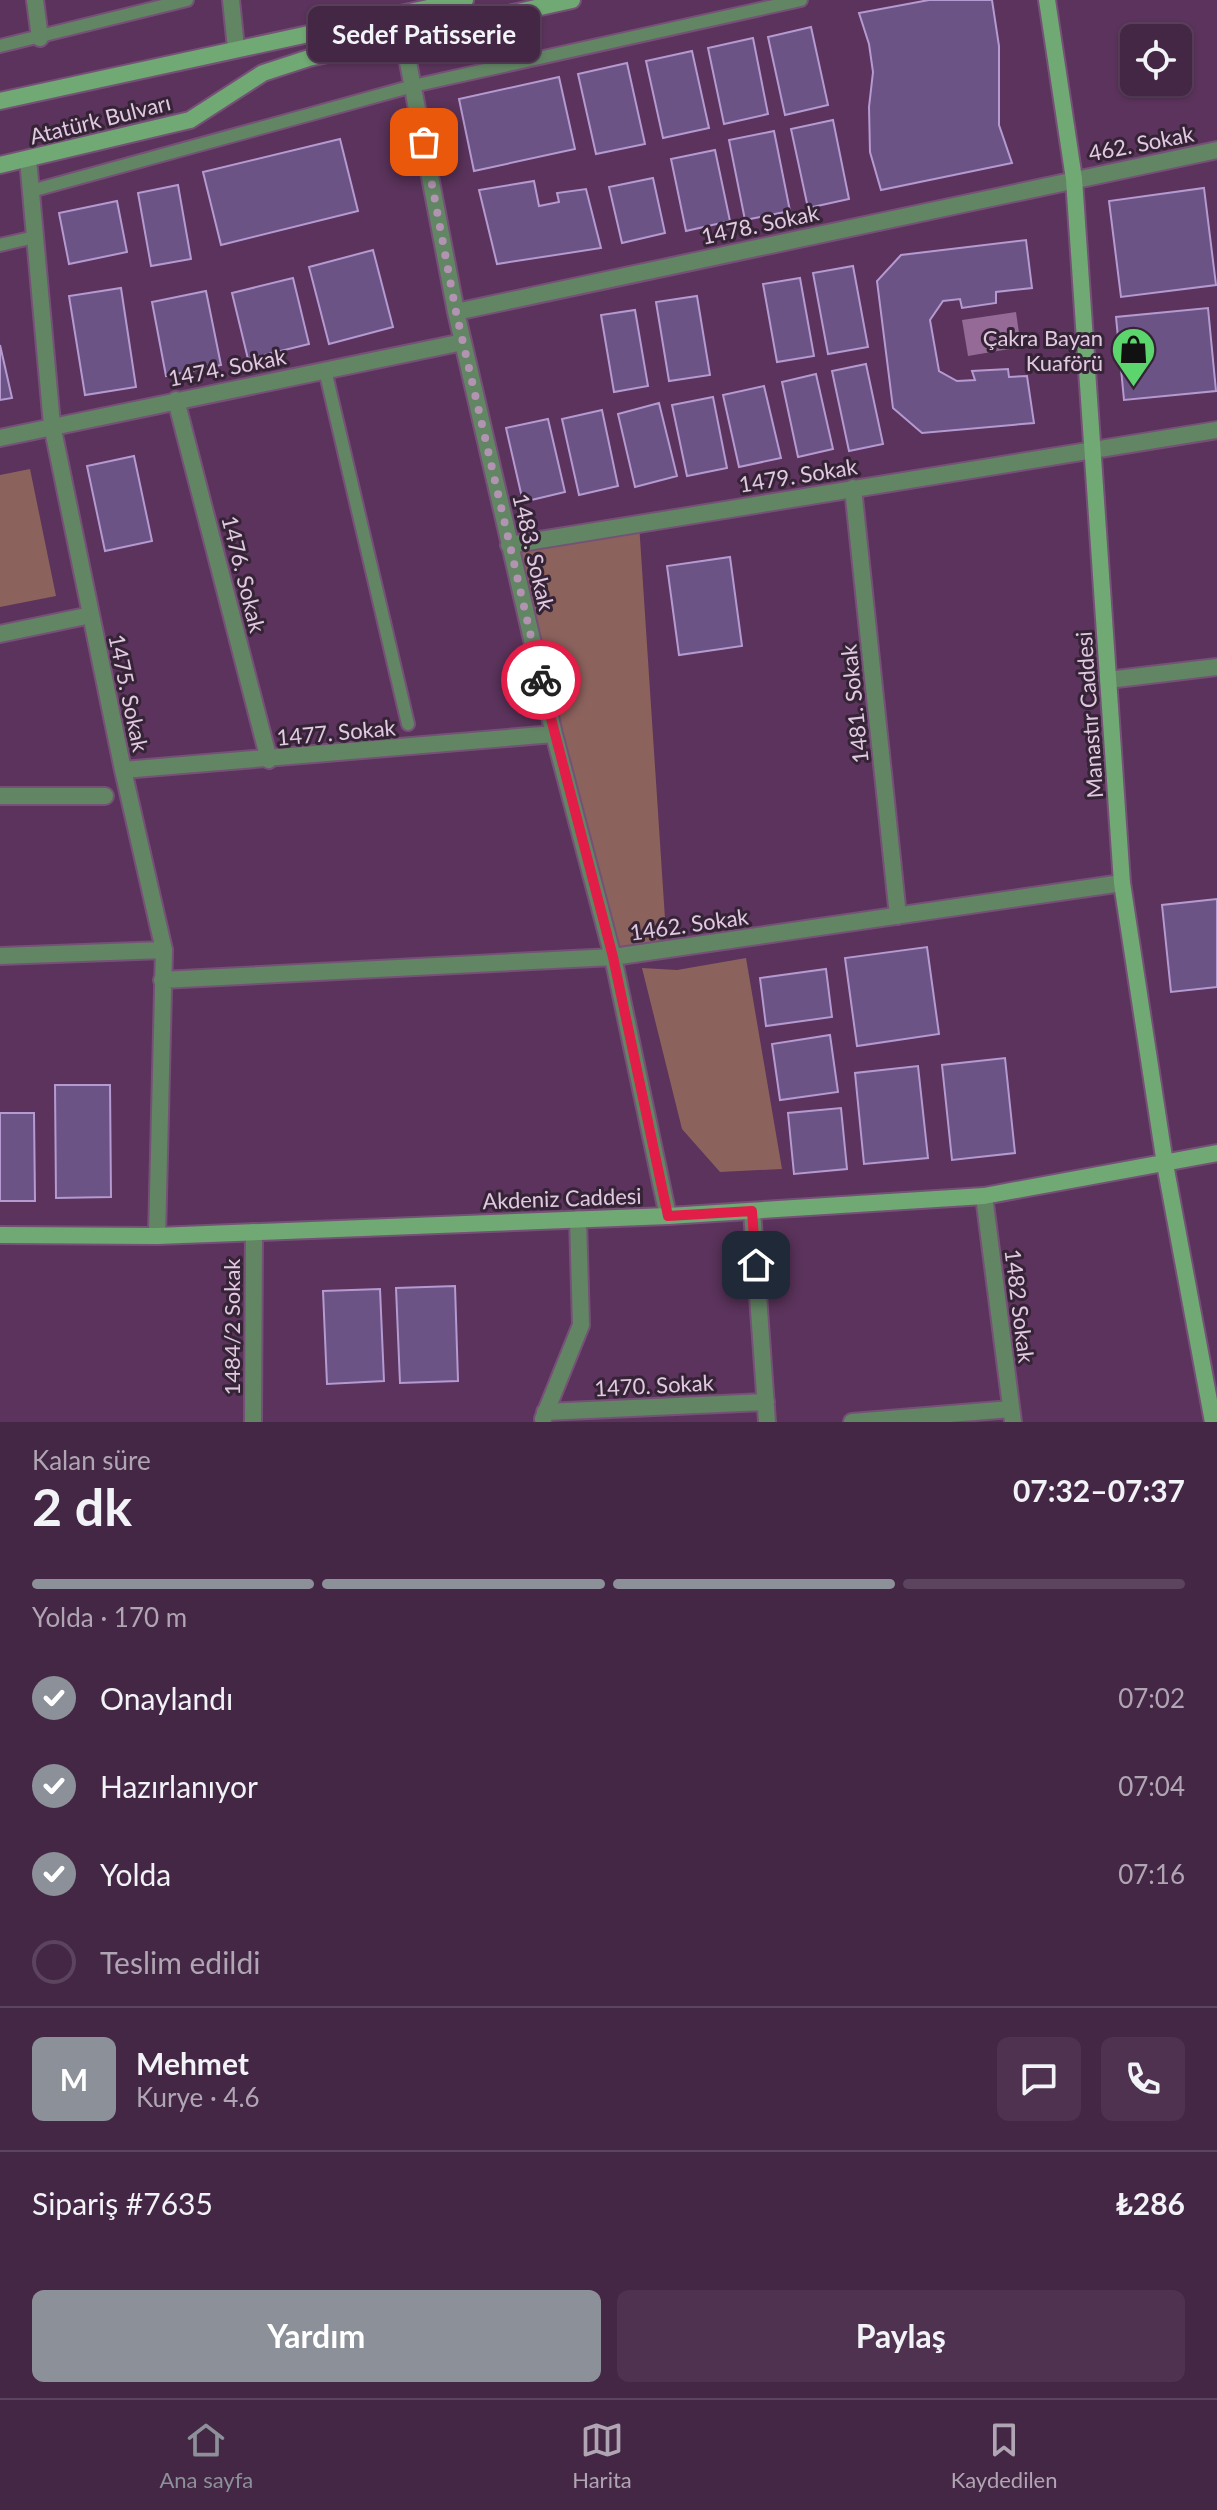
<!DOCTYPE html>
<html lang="tr">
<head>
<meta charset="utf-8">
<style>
	:root { --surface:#442645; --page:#4e3250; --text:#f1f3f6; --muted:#afa5b3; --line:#5c435e; --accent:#8c9099 }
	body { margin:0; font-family:Lato,sans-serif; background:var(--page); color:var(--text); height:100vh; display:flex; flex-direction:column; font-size:30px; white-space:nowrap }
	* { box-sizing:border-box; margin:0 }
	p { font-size:26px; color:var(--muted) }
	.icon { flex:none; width:44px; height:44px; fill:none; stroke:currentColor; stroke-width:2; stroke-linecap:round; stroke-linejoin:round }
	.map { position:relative; height:1422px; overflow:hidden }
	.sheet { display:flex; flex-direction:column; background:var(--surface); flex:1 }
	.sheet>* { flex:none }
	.tools { position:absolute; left:1120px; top:24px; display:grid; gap:16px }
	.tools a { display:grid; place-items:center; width:72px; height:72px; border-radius:12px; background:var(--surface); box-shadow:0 2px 6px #0004,0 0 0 2px var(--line); font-size:40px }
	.pin { position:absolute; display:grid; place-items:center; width:68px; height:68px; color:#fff; margin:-34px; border-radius:16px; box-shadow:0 4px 12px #0006 }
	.courier { position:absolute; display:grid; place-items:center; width:80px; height:80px; margin:-40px; border:6px solid #e11d48; border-radius:50%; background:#fff; color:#222; box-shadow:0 2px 10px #0007 }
	.bubble { position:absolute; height:56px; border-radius:12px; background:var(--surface); box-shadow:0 2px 6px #0004,0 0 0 2px var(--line); font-size:26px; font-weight:700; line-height:56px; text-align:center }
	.summary em { font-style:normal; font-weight:700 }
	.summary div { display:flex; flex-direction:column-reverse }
	.summary { display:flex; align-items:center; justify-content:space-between; height:136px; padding:0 32px }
	h1 { font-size:52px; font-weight:700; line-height:60px }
	.bar { display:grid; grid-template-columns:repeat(4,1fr); gap:12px 8px; align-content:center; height:96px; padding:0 32px }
	.bar i { height:10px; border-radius:6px; background:var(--line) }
	.bar .current { background:var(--accent) }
	.bar p { grid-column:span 4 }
	.line { display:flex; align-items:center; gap:20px; padding:0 32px; border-top:2px solid var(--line) }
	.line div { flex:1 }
	.round { display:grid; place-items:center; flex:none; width:84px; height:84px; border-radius:12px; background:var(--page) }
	ol { padding:0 32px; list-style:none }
	li { display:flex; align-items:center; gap:24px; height:88px }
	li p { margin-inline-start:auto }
	li .icon { padding:8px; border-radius:50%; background:var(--accent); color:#fff; stroke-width:4 }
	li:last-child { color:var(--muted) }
	li i { width:44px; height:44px; border:4px solid var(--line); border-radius:50% }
	.cta { display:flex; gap:16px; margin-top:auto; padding:16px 32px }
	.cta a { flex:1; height:92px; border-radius:12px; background:var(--accent); color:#fff; font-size:32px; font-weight:700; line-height:92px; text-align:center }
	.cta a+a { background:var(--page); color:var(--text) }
	.menu { display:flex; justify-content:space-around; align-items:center; height:112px; border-top:2px solid var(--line); background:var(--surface); font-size:22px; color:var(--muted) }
	.menu a { display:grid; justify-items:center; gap:4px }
	.menu .current { color:var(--accent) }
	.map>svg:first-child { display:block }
	.green { fill:#8c625d }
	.water { fill:#956a96 }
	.building { fill:#6c5386; stroke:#b49ad1; stroke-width:2 }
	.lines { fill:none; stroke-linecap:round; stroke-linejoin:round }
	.lane-casing { stroke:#765177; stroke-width:16 }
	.street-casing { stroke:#765177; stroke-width:20 }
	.secondary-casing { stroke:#765177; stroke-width:20 }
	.lane { stroke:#628564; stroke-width:12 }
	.street { stroke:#628564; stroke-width:16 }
	.secondary { stroke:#70a974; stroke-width:16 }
	.done { stroke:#b294b2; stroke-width:8; stroke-dasharray:0 14.4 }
	.route { stroke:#e11d48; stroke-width:10 }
	.labels { text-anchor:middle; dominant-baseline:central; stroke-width:6; stroke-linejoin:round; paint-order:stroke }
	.street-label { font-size:22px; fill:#e1c9e1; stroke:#352336 }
	.poi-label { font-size:22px; fill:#e1c9e1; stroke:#352336; text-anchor:end }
</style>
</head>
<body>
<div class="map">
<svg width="1217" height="1422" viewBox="0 0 1217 1422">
	<rect width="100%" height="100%" fill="#5b335c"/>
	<path class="green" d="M30 469 56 596 0 607V475Z
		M639 523 667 949 613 957 509 545Z
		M746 958 782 1169 720 1172 682 1129 642 968 677 970Z"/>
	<path class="water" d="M1016 312 1021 347 968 356 962 320Z"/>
	<path class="building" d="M929 0H992L999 46V125L1012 163 881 190 870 152 869 107 873 72 869 44 859 13Z
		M811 27 828 105 785 115 768 37Z
		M753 38 768 114 724 124 708 48Z
		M692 51 709 128 663 138 646 61Z
		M627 63 645 144 596 154 578 74Z
		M559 77 575 149 474 171 459 99Z
		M833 120 849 199 808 208 791 129Z
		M774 131 790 211 745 220 729 140Z
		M340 139 358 211 221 245 203 172Z
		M715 150 730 221 686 231 671 159Z
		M653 178 665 233 622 243 609 187Z
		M534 181 539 206 559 202 557 193 586 189 601 248 497 264 479 190Z
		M178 185 191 259 151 266 138 193Z
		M1204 188 1216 285 1121 297 1109 201Z
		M117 201 127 252 69 264 59 213Z
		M1026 240 1032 288 996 292V303L962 308 960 299 943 301 930 320 939 371 957 381 975 380 972 371 1008 369 1009 377 1027 376 1034 423 922 433 893 408 877 281 901 255Z
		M373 250 393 327 329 344 309 267Z
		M853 266 868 347 828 354 813 273Z
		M293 278 309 344 248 359 232 293Z
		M800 278 814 356 777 362 763 284Z
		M121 288 136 387 85 395 69 296Z
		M206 291 221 365 166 376 152 302Z
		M697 296 710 375 669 381 656 302Z
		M1208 308 1216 391 1124 400 1116 317Z
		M635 310 648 386 614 392 601 315Z
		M0 345 12 398 0 400Z
		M866 364 883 444 849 451 832 371Z
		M816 374 833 449 798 457 782 382Z
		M764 386 781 458 739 467 723 395Z
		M713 397 727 468 687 476 672 405Z
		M659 403 677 476 635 487 618 414Z
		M602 410 618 486 579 495 562 419Z
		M548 419 565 492 523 502 506 428Z
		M134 456 152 541 105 551 87 466Z
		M730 557 742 646 679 655 667 566Z
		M1217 899V987L1171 992 1162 905Z
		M927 947 939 1034 857 1046 845 958Z
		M826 969 832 1017 766 1026 760 978Z
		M830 1035 838 1092 780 1100 772 1044Z
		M1005 1058 1015 1153 952 1160 942 1065Z
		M918 1066 928 1158 864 1164 855 1073Z
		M55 1085H110L111 1197 56 1198Z
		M841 1108 847 1169 794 1174 788 1113Z
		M0 1113H34L35 1201H0Z
		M455 1286 458 1381 400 1383 396 1288Z
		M380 1289 384 1381 327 1384 323 1291Z"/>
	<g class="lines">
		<defs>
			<path id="lane" d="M0 46 187 0
				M31 191 413 86 801 0
				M0 245 35 237
				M325 370 408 724"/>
			<path id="street" d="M35 0 40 38
				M231 0 236 48
				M403 36 456 312 554 734 613 957 668 1216
				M28 159 52 425 123 770 164 950 157 1236
				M456 312 1217 150
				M176 400 269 760
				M0 438 463 342
				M853 488 898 916
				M509 545 1217 430
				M0 634 91 615
				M1108 680 1217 667
				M123 770 554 734
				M0 796H105
				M0 956 164 950
				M162 980 613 957 1122 883
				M984 1196 1013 1422
				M752 1211 767 1422
				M545 1412 766 1402
				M543 1419 581 1325 578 1219
				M253 1422 254 1232
				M852 1422 1011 1409"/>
			<path id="secondary" d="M1047 0 1074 179 1122 883 1165 1164 1213 1422
				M0 101 465 0
				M0 165 190 120 263 73 309 58 572 0
				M0 1235 157 1236 668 1216 984 1196 1217 1153"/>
		</defs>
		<use href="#lane" class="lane-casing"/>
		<use href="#street" class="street-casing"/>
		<use href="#secondary" class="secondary-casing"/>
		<use href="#lane" class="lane"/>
		<use href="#street" class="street"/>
		<use href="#secondary" class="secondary"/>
	</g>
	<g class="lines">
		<path class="done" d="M424 142 456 312 541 680"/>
		<path class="route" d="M541 680 613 957 668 1216 752 1211 756 1265"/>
	</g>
	<defs>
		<symbol id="shop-pin" viewBox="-11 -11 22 30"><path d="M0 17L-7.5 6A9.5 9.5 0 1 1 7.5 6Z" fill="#5dd56d" stroke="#352336"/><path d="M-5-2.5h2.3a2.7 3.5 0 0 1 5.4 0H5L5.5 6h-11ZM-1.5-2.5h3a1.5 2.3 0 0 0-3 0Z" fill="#111"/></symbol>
	</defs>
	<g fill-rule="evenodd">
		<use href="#shop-pin" x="1108" y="324" width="51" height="69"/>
	</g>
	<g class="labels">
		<g class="street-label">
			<text transform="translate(100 119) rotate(-14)">Atatürk Bulvarı</text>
			<text transform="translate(1141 143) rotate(-11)">462. Sokak</text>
			<text transform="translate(760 224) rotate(-12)">1478. Sokak</text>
			<text transform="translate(227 367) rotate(-11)">1474. Sokak</text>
			<text transform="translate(798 475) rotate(-9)">1479. Sokak</text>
			<text transform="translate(534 552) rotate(77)">1483. Sokak</text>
			<text transform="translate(244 574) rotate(76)">1476. Sokak</text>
			<text transform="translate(129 693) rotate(78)">1475. Sokak</text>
			<text transform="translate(854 704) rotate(-96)">1481. Sokak</text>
			<text transform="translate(1089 715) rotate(-94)">Manastır Caddesi</text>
			<text transform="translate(336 732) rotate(-5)">1477. Sokak</text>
			<text transform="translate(689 924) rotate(-8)">1462. Sokak</text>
			<text transform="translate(562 1198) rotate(-2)">Akdeniz Caddesi</text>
			<text transform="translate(1020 1306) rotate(83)">1482 Sokak</text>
			<text transform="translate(231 1327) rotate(-90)">1484/2 Sokak</text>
			<text transform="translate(654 1385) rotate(-3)">1470. Sokak</text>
		</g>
		<g class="poi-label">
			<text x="1103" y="337">Çakra Bayan<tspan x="1103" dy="25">Kuaförü</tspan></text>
		</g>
	</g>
</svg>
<div class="tools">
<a><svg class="icon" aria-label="locate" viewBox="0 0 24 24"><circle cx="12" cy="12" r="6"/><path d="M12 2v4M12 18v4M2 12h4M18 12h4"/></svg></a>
</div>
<div class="pin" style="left:424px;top:142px;background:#ea580c"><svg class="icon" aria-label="bag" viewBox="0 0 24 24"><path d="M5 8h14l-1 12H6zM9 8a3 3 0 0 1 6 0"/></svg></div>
<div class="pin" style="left:756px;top:1265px;background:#1f2937"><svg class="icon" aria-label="home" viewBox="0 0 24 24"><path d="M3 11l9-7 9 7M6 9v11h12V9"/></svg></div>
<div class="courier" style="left:541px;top:680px"><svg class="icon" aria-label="bike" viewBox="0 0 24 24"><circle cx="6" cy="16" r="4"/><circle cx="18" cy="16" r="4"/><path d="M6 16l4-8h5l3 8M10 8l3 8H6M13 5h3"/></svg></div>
<div class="bubble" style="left:308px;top:6px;width:232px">Sedef Patisserie</div>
</div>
<section class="sheet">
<div class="summary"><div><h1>2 dk</h1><p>Kalan süre</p></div><em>07:32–07:37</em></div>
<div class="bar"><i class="current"></i><i class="current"></i><i class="current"></i><i></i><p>Yolda · 170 m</p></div>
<ol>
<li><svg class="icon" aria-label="check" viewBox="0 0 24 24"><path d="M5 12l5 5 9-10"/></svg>Onaylandı<p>07:02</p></li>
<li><svg class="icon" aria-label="check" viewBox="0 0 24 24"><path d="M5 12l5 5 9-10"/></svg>Hazırlanıyor<p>07:04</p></li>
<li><svg class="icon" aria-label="check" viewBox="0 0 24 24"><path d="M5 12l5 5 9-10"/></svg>Yolda<p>07:16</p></li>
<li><i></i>Teslim edildi</li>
</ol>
<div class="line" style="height:144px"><b class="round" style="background:var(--accent);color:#fff">M</b><div><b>Mehmet</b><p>Kurye · 4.6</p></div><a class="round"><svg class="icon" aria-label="chat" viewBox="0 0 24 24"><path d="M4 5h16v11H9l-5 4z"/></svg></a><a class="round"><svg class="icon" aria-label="phone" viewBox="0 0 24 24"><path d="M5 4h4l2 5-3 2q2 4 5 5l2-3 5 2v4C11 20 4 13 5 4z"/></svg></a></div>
<div class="line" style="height:104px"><div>Sipariş #7635</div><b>₺286</b></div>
<div class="cta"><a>Yardım</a><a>Paylaş</a></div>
</section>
<nav class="menu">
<a class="current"><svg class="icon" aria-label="home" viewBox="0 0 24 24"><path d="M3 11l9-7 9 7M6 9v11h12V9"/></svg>Ana sayfa</a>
<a><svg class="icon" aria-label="map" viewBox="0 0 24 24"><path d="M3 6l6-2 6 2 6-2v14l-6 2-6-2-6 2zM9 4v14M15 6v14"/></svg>Harita</a>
<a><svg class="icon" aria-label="saved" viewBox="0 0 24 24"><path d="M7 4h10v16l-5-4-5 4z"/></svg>Kaydedilen</a>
</nav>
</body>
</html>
